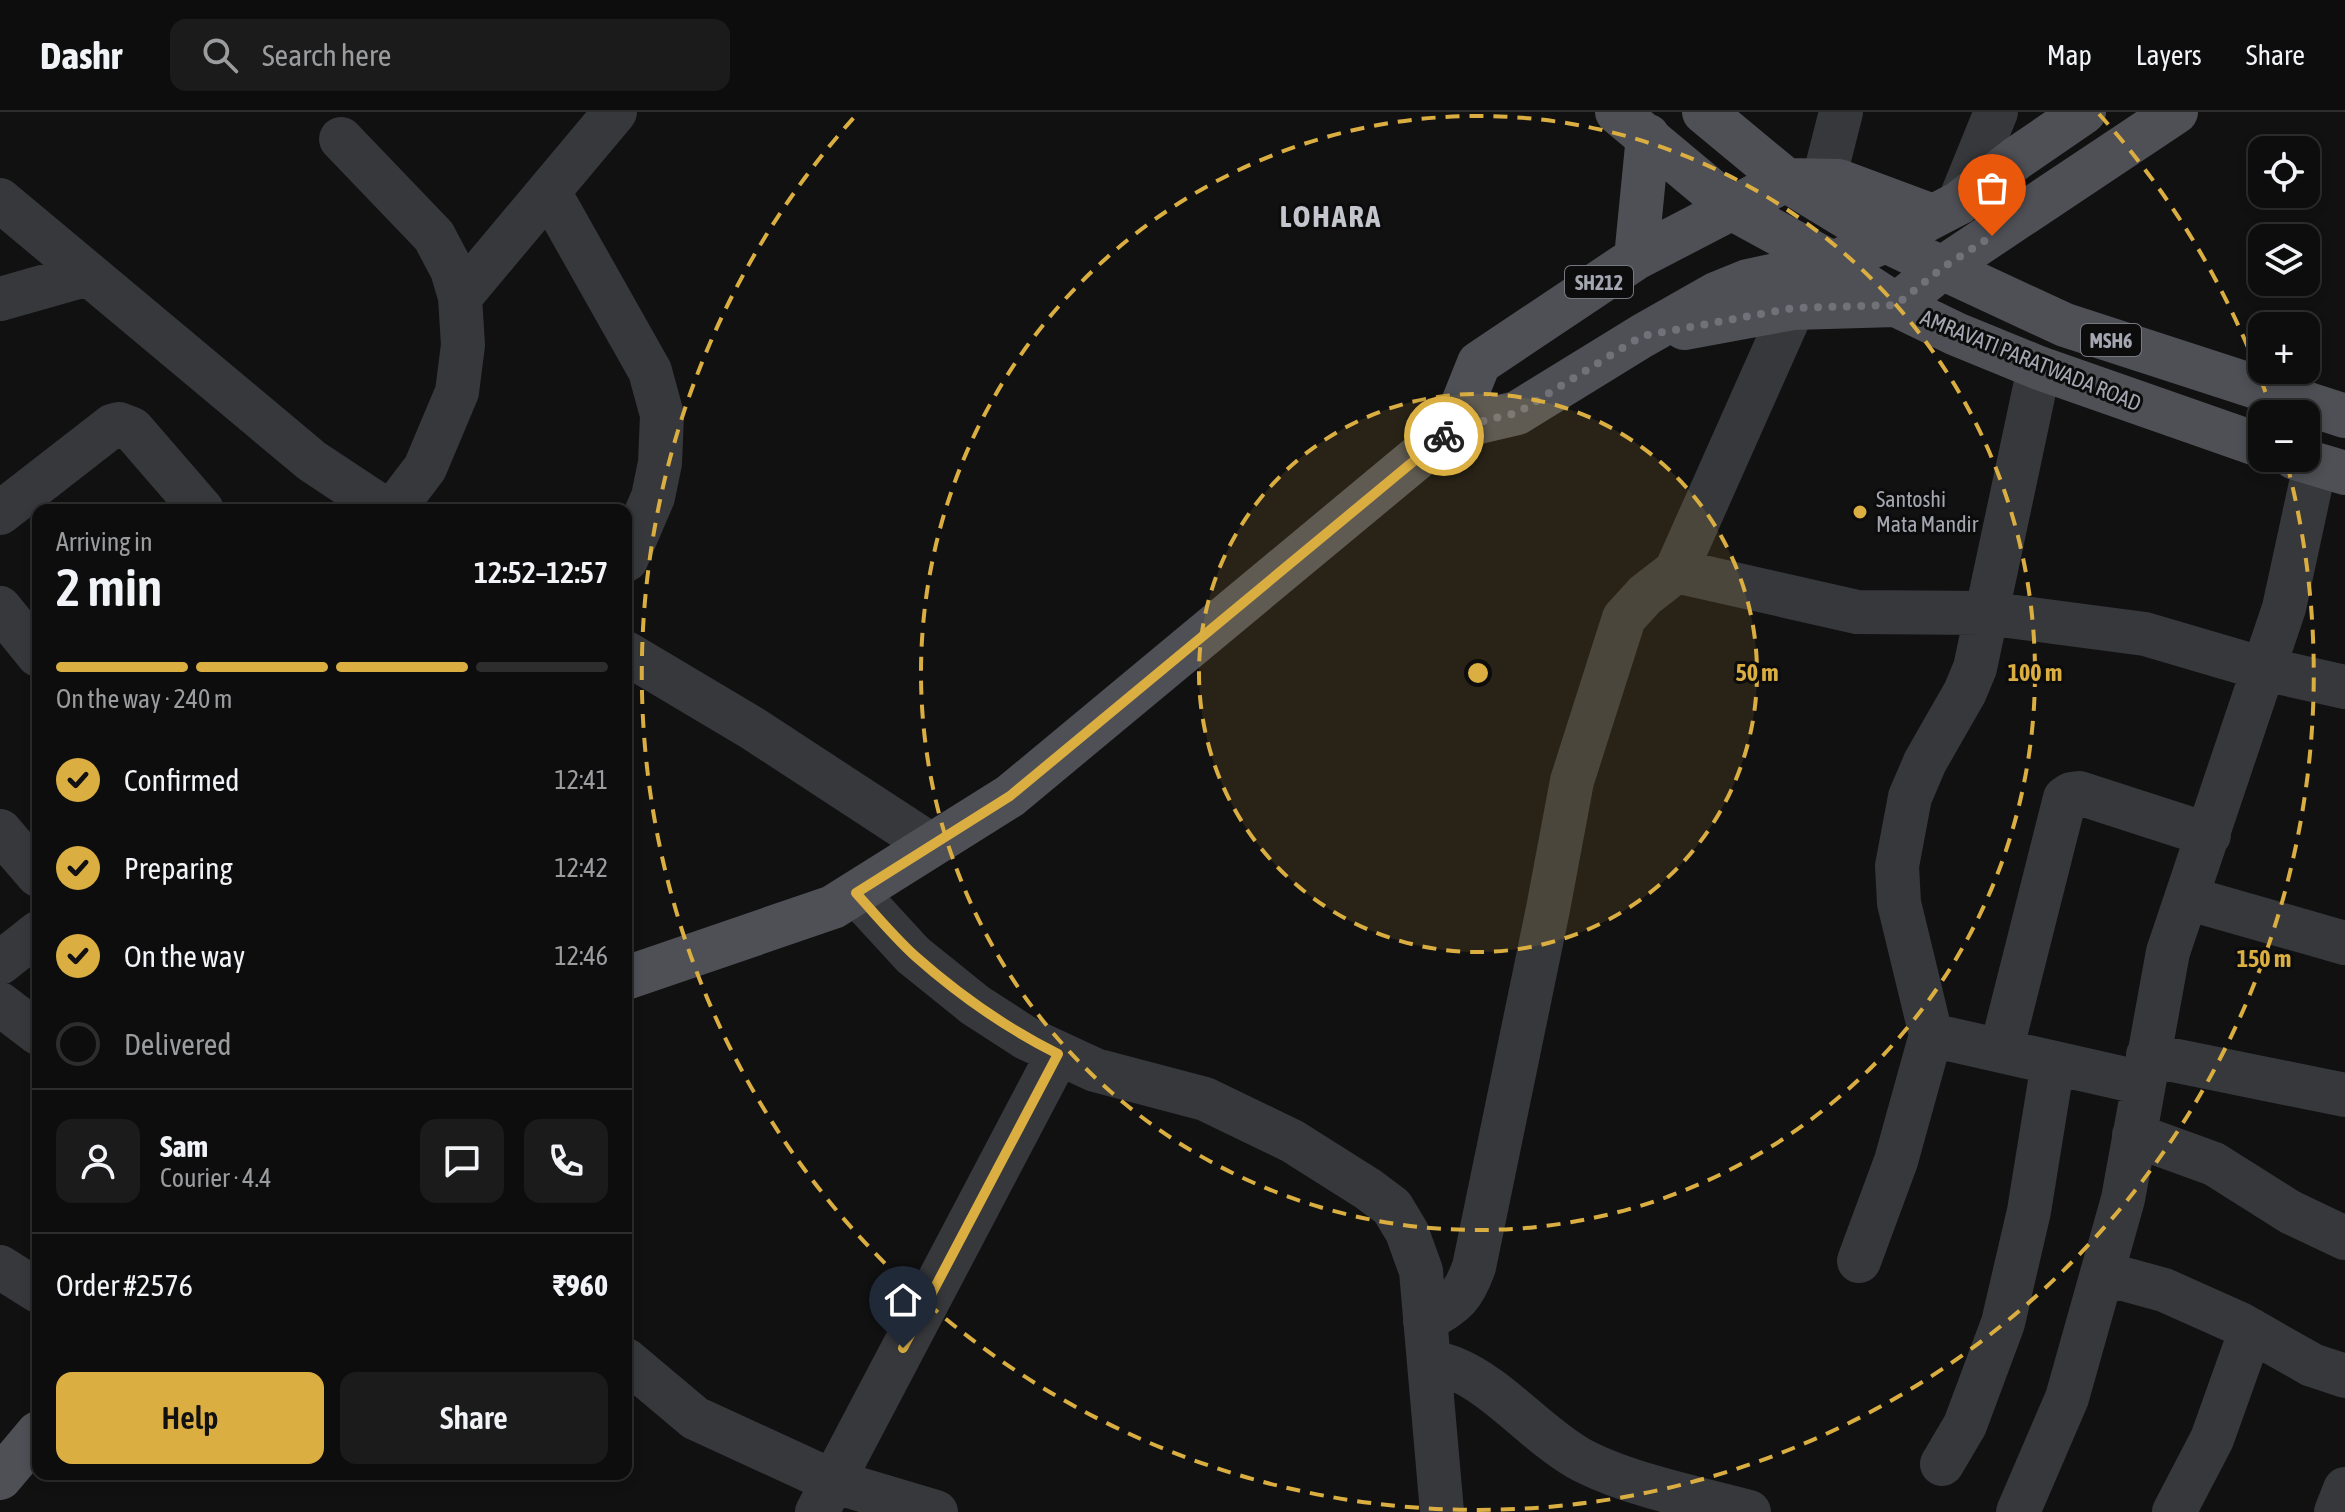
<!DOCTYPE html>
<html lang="en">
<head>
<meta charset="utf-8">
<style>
	:root { --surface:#0d0d0e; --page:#1b1b1c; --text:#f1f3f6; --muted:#9a9c9e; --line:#2d2d2e; --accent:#daae41 }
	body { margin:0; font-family:"Asap Condensed",sans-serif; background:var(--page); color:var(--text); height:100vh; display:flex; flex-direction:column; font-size:30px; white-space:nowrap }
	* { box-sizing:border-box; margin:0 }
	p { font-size:26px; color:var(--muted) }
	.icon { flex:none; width:44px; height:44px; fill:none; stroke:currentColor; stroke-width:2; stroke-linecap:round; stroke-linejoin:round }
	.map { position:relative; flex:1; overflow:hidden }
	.drawer { position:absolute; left:32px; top:392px; width:600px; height:976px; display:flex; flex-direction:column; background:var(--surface); border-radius:16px; box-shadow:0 4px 12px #0003,0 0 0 2px var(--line) }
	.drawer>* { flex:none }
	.controls { position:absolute; left:2248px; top:24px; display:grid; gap:16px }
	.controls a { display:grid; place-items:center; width:72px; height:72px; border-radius:16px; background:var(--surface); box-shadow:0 4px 12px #0003,0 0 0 2px var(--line); font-size:40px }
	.pin { position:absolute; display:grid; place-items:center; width:68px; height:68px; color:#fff; margin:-82px -34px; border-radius:50% 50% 50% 0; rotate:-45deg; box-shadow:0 0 8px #0007 }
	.pin .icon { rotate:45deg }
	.courier { position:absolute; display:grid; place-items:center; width:80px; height:80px; margin:-40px; border:6px solid #daae41; border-radius:50%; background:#fff; color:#222; box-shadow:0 2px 10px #0007 }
	.overview em { font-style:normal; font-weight:600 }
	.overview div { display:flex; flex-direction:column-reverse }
	.overview { display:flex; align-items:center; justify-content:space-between; height:136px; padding:0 24px }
	h1 { font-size:52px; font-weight:600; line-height:60px }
	.bar { display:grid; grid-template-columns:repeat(4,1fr); gap:12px 8px; align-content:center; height:96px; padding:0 24px }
	.bar i { height:10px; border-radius:6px; background:var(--line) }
	.bar .active { background:var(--accent) }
	.bar p { grid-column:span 4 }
	.line { display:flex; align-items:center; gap:20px; padding:0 24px; border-top:2px solid var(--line) }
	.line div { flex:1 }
	.round { display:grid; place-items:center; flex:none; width:84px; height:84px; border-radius:16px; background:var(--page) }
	ol { padding:0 24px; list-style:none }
	li { display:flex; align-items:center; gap:24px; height:88px }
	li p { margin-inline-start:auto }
	li .icon { padding:8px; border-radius:50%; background:var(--accent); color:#111; stroke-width:4 }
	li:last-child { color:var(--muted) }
	li i { width:44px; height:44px; border:4px solid var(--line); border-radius:50% }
	.cta { display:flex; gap:16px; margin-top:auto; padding:16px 24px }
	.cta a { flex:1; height:92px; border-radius:16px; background:var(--accent); color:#111; font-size:32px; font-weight:600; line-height:92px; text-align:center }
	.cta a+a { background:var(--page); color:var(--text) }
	header { display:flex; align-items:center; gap:48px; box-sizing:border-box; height:112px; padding:0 40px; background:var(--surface); border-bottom:2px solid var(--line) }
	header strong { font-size:38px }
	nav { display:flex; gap:44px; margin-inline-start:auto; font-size:28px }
	.search { width:560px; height:72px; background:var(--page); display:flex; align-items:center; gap:20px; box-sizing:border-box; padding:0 28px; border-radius:16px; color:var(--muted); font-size:30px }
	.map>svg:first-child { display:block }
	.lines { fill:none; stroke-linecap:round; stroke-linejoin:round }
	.minor { stroke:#37383b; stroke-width:44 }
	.major { stroke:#4f5055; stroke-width:44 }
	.done { stroke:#717279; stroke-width:8; stroke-dasharray:0 14.4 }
	.route { stroke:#daae41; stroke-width:10 }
	.ring { fill:none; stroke:#daae41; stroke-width:4; stroke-dasharray:14 10 }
	.poi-dot { fill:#daae41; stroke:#0c0c0d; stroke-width:3 }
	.labels { text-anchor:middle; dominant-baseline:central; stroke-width:6; stroke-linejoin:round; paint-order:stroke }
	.shield { fill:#0c0c0d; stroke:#767880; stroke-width:2 }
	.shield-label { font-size:20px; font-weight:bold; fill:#a4a7b1 }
	.street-label { font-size:22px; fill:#a4a7b1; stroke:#0c0c0d }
	.poi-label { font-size:22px; fill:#a4a7b1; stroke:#0c0c0d; text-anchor:start }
	.district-label { font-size:30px; font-weight:bold; letter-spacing:2px; fill:#c4c6ce; stroke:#0c0c0d }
	.centre { fill:#daae41; stroke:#0c0c0d; stroke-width:4 }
	.ring-label { font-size:24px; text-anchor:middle; font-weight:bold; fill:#daae41; stroke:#0c0c0d; stroke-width:6; stroke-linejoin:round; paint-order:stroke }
</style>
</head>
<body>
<header>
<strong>Dashr</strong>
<div class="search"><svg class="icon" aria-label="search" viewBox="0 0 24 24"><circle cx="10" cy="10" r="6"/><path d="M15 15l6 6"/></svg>Search here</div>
<nav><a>Map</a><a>Layers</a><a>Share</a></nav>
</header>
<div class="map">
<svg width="2345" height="1400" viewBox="0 0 2345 1400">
	<rect width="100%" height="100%" fill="#111112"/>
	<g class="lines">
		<path class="minor" d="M341 27 434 124 452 158 460 185 463 233 457 280 425 356 393 398
			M1824 67 1841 0
			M549 80 650 259 662 303 660 351 653 385 626 448
			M0 88 312 349 386 398
			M1959 91 1996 0
			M460 185 615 0
			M0 187 88 162
			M0 401 112 314 119 312 132 317 202 398
			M1676 459 1793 196
			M0 496 38 543
			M626 541 752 616 931 733
			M0 719 38 763
			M856 781 913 843 975 893 1026 926 1095 958 1205 987 1292 1029 1368 1077 1392 1095 1407 1120 1421 1159 1442 1400
			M2187 786 2345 831
			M0 851 38 821
			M0 892 38 921
			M1931 923 2143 971
			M2001 939 2065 686 2071 682 2079 681 2209 723
			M2148 943 2345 983
			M2134 1023 2214 1052 2290 1100 2345 1126
			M1859 1149 1896 1049 1931 923 1899 791 1897 754 1910 685 1925 650 1965 580 1975 556 2039 256
			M0 1155 38 1179
			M2102 1161 2164 1178 2238 1211 2312 1253 2345 1264
			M1425 1209C1454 1191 1462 1188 1474 1155L1548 797 1572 669 1624 506 1645 483 1676 459 1857 500 1985 501 2145 522 2264 557 2345 575
			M626 1248 695 1306 832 1369 936 1400
			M1429 1249C1437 1251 1445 1253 1453 1256 1498 1274 1535 1321 1578 1346 1625 1372 1697 1386 1749 1400
			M1942 1352 1965 1313 2003 1211 2029 1099 2053 951
			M817 1400 1058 942
			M2018 1400 2067 1286 2123 1087 2168 840 2284 496 2315 353
			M2174 1400 2212 1327 2251 1218
			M2336 1400 2345 1377"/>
		<path class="major" d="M1617 0 1733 97 1832 151 1896 193 1956 222 2039 256 2262 334
			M1704 0 1786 68 1886 129 1942 156 2065 213 2345 304
			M1636 146 1648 24
			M1684 216 1793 196 1896 193 1942 156 2176 0
			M1453 316 1479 251 1636 146 1786 68 1839 69 1933 104
			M2295 346 2345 361
			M626 866 833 795 1010 684 1453 316 1517 301 1642 224 1716 182 1748 169 1832 151 1886 129 1959 91 2017 46 2084 0
			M0 1366 38 1321"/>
	</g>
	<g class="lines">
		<path class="done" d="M1444 324 1453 316 1517 301 1642 224 1793 196 1896 193 1942 156 1992 124"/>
		<path class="route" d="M903 1236 1058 942C1006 916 959 883 915 844 894 825 875 802 856 781L1010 684 1444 324"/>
	</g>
	<circle cx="1478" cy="561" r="279" fill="#daae41" fill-opacity=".12"/>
	<g class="ring">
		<circle cx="1478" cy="561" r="279"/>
		<circle cx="1478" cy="561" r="557"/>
		<path d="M2099 2A836 836 0 0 1 2271 296M2287 352A836 836 0 1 1 857 2"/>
	</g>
	<circle class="poi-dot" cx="1860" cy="400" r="8"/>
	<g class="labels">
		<g class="shield">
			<rect x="1565" y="154" width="68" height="32" rx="6"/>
			<rect x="2081" y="212" width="60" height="32" rx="6"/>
		</g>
		<g class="shield-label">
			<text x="1599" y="170">SH212</text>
			<text x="2111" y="228">MSH6</text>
		</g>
		<g class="street-label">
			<text transform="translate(2031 248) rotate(22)">AMRAVATI PARATWADA ROAD</text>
		</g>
		<g class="poi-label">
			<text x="1876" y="387">Santoshi<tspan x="1876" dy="25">Mata Mandir</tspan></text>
		</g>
		<g class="district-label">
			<text x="1331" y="104">LOHARA</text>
		</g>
	</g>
	<circle cx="1478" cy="561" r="12" class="centre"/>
	<g class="ring-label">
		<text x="1757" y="569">50 m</text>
		<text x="2035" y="569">100 m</text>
		<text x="2264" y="855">150 m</text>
	</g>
</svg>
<div class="controls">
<a><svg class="icon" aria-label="locate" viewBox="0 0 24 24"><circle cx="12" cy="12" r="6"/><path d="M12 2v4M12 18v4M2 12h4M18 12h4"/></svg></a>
<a><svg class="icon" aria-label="layers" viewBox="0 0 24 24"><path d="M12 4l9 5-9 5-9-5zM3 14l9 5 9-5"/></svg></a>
<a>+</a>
<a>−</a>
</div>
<div class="pin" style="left:1992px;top:124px;background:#ea580c"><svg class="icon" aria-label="bag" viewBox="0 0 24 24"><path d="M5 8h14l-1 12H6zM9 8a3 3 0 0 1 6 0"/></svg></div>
<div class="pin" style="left:903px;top:1236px;background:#1f2937"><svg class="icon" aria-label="home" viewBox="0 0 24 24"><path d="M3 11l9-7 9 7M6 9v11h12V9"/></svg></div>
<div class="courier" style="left:1444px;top:324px"><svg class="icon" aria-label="bike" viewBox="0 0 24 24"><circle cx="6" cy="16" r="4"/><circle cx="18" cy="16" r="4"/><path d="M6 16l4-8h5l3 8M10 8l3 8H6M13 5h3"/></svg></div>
<section class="drawer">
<div class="overview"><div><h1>2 min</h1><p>Arriving in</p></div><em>12:52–12:57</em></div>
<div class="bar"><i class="active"></i><i class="active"></i><i class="active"></i><i></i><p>On the way · 240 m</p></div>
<ol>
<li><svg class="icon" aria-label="check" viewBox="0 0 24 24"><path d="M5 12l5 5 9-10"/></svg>Confirmed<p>12:41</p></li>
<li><svg class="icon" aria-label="check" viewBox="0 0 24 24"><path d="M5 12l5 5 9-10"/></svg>Preparing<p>12:42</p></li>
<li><svg class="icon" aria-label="check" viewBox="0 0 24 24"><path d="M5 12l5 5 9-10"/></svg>On the way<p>12:46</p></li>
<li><i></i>Delivered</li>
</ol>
<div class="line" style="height:144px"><a class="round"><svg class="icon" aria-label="person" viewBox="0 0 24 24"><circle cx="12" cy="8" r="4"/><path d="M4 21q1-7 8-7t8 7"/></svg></a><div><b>Sam</b><p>Courier · 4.4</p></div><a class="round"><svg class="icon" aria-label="chat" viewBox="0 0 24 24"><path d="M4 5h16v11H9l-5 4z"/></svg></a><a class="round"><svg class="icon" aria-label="phone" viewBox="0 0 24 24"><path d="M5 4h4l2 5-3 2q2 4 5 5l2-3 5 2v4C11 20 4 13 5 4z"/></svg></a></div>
<div class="line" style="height:104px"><div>Order #2576</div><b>₹960</b></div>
<div class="cta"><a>Help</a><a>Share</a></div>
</section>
</div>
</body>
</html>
